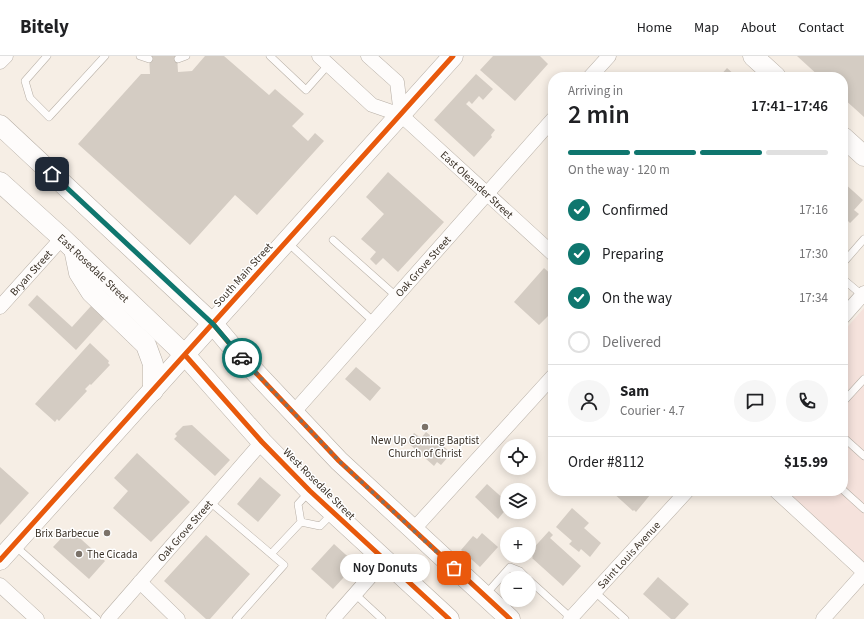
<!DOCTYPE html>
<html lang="en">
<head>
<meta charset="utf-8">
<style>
	:root { --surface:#fff; --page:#f6f6f6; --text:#202124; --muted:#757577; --line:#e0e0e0; --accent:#0f766e }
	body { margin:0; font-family:"Source Sans 3",sans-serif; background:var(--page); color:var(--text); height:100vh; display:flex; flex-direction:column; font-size:15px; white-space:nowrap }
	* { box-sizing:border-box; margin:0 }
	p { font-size:13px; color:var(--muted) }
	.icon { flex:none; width:22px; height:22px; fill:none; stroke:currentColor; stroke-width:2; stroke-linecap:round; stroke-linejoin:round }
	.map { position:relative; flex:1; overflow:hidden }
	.drawer { position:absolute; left:548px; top:16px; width:300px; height:424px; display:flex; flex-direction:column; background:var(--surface); border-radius:16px; box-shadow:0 2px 10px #0003 }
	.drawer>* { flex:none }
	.tools { position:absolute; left:500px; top:383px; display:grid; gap:8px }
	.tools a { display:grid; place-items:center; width:36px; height:36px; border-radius:50%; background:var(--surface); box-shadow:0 2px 10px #0003; font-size:20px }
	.pin { position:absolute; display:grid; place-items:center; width:34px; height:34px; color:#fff; margin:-17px; border-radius:8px; box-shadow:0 2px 6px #0006 }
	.courier { position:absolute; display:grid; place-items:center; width:40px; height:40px; margin:-20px; border:3px solid #0f766e; border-radius:50%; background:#fff; color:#222; box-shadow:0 1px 5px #0007 }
	.bubble { position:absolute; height:28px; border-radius:14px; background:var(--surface); box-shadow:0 2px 10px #0003; font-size:13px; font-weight:600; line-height:28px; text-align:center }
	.head em { font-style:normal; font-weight:600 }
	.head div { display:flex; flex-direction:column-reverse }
	.head { display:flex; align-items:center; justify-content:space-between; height:68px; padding:0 20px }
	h1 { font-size:26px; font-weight:600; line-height:30px }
	.bar { display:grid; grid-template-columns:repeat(4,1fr); gap:6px 4px; align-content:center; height:48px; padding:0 20px }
	.bar i { height:5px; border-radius:3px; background:var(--line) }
	.bar .on { background:var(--accent) }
	.bar p { grid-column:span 4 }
	.line { display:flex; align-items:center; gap:10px; padding:0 20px; border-top:1px solid var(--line) }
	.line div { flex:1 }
	.round { display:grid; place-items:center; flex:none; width:42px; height:42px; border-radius:21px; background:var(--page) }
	ol { padding:0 20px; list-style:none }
	li { display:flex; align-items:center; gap:12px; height:44px }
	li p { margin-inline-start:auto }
	li .icon { padding:4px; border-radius:50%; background:var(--accent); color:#fff; stroke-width:4 }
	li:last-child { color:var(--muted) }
	li i { width:22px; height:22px; border:2px solid var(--line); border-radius:50% }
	header { display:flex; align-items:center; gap:24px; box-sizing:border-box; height:56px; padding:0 20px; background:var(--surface); border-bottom:1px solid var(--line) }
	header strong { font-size:19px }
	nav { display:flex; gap:22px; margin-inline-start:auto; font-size:14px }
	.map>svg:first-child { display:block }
	.commercial { fill:#f5e2dc }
	.building { fill:#d4ccc3 }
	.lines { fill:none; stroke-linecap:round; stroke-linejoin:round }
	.lane-casing { stroke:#b7afa6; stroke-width:8 }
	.street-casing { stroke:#b7afa6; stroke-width:15 }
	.secondary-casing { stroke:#b7afa6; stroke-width:21 }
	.lane { stroke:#fefcfb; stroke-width:7 }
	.street { stroke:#fefcfb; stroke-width:14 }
	.secondary { stroke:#fefcfb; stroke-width:20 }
	.cycleway-casing { stroke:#fff; stroke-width:8 }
	.cycleway { stroke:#e8590c; stroke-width:5 }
	.done { stroke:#7b7269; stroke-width:4; stroke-dasharray:0 7.2 }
	.route { stroke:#0f766e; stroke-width:5 }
	.poi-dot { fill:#7b7269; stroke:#fff; stroke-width:1.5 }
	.labels { text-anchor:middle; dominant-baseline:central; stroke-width:3; stroke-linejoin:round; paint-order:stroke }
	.street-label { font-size:11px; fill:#393026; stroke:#fff }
	.poi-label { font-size:11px; fill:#393026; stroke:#fff }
</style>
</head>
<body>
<header>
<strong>Bitely</strong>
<nav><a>Home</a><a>Map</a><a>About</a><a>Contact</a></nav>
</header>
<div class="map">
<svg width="864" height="563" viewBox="0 0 864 563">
	<rect width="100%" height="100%" fill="#f6eee5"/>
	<path class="commercial" d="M864 252V506L785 435H843V276Z"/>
	<path class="building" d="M149 0H177L178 16 192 15 205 0H224L269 39 275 33 304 58 292 70 308 85 315 77 324 85 257 159 235 139 190 189 78 88 141 18H150Z
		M493 0H540L548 8 515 45 480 14Z
		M797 0H864V61L843 42V21H820Z
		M727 12 737 21H719Z
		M476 18 493 33 483 44 479 40 472 48 469 45 466 48 495 74 491 79 492 81 474 101 434 64Z
		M388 116 444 166 398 216 383 202 376 209 370 203 376 196 361 183 384 158 366 141Z
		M843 126 863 144 854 154 859 158 850 167 846 163 843 166Z
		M544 212 553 220V257L552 256 539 269 514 246Z
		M37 239 72 271 91 250 105 262 76 294 28 249Z
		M90 287 109 305 108 307 110 309 91 329 90 328 85 333 87 335 59 365 57 363 55 366 35 348Z
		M356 311 381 332 370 345 345 323Z
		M192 369 230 404 215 420 174 383 177 380 175 378 183 370Z
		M426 376 448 394 444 398 448 401 441 409 437 406 434 410 407 386 414 377 421 382Z
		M137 397 190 446 151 486 113 452 128 435 114 422Z
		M0 411 29 437 0 469Z
		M260 421 281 439 258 466 237 448Z
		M487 428 507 446V452L498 463 475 441Z
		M611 435H649L648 438 650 439 636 456 634 454 633 455Z
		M572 452 589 467 584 472 601 487 590 501 581 493 579 496 569 488 572 485 556 471Z
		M70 473 105 505 89 523 53 491Z
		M549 475 553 479 550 482 581 510 563 530 532 502 533 501 529 497Z
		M482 477 498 491 480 511 461 494 473 480 477 483Z
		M206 479 250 518 210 563H206L164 525Z
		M334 488 356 508 333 533 311 513Z
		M658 521 689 548 675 563H671L643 538Z"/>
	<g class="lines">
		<defs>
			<path id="lane" d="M47 0 25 25 30 42 49 61 105 0
				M140 0 149 3
				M270 0 306 34 329 8
				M178 3 186 0
				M333 184 396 240
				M287 186 374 266
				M843 207 864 183
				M843 223 862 239
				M843 346 864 323
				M843 381 864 400
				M843 434 864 453
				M310 435 298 448 301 466 320 470 333 457
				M210 446 284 509 236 563
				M14 489 97 563
				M271 498 301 466
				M529 524 571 562
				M595 536 625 563
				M355 538 382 563
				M486 538 510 511 520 515 527 522"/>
			<g id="street">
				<path id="s1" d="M319 0 372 49 401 59 553 198"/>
				<path d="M368 0 397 26 401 59"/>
				<path d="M0 6 6 0"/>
				<path d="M590 21 609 0"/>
				<path id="s2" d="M0 251 62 182"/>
				<path d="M843 261 864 237"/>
				<path id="s3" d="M293 357 553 63"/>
				<path d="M776 435 864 516"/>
				<path d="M413 474 553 320"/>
				<path d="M140 526 178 563"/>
				<path d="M0 529 37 563"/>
				<path id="s4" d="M108 563 262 386"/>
				<path d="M333 563 384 505"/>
				<path id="s5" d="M570 563 687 435"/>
				<path d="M823 563 864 517"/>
			</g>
			<g id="secondary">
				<path d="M753 0 776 21"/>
				<path d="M0 69 213 268 239 299 339 405 510 563"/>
				<path d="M843 81 864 100"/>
				<path id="s6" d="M0 126 62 182 185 299 262 386 310 435 449 563"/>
				<path d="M74 193 79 217 91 236 146 289 153 308V335"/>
				<path d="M0 504 453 0"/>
			</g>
		</defs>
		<use href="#lane" class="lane-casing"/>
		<use href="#street" class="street-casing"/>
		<use href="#secondary" class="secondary-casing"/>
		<use href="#lane" class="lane"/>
		<use href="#street" class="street"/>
		<use href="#secondary" class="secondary"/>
		<defs>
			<path id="cycleway" d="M213 268 239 299 339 405 510 563
				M185 299 262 386 310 435 449 563
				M0 504 453 0"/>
		</defs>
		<use href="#cycleway" class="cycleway-casing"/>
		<use href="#cycleway" class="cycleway"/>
	</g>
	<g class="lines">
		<path class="done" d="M242 302 339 405 454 512"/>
		<path class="route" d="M52 118 213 268 242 302"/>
	</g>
	<g class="poi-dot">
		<circle cx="425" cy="371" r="4"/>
		<circle cx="107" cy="477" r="4"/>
		<circle cx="79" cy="498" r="4"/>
	</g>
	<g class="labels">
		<g class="street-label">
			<text stroke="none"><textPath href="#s1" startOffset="206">East Oleander Street</textPath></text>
			<text stroke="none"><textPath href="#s3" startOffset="196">Oak Grove Street</textPath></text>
			<text stroke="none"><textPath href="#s6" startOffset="127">East Rosedale Street</textPath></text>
			<text stroke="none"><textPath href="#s2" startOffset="46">Bryan Street</textPath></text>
			<text transform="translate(243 219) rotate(-48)">South Main Street</text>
			<text transform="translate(319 428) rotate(45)">West Rosedale Street</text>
			<text stroke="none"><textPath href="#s4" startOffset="117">Oak Grove Street</textPath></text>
			<text stroke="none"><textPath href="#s5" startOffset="87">Saint Louis Avenue</textPath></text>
		</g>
		<g class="poi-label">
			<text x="425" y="384">New Up Coming Baptist<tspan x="425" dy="13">Church of Christ</tspan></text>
			<text x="99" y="477" text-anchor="end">Brix Barbecue</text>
			<text x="87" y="498" text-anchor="start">The Cicada</text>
		</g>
	</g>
</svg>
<div class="tools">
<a><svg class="icon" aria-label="locate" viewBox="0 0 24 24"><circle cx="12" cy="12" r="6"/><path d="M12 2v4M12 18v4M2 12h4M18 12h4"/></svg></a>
<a><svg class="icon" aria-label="layers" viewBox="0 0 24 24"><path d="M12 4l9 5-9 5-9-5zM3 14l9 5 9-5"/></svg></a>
<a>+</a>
<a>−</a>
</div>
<div class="pin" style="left:454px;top:512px;background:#ea580c"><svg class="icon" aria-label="bag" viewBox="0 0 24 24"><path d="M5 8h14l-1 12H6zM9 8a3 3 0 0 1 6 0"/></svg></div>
<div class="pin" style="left:52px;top:118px;background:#1f2937"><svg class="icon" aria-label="home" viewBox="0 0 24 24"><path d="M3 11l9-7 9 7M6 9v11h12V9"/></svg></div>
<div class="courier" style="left:242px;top:302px"><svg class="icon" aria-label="car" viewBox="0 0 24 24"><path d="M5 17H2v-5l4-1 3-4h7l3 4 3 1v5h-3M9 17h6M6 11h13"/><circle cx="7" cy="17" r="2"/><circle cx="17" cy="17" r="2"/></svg></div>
<div class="bubble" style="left:340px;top:498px;width:90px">Noy Donuts</div>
<section class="drawer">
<div class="head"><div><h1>2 min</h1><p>Arriving in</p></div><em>17:41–17:46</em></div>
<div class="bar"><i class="on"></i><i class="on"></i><i class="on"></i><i></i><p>On the way · 120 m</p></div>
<ol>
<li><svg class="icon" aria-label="check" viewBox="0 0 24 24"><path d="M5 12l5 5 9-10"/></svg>Confirmed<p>17:16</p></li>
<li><svg class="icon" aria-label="check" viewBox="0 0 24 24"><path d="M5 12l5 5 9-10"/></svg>Preparing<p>17:30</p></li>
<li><svg class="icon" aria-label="check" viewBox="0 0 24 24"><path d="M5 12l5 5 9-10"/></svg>On the way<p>17:34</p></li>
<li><i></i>Delivered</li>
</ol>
<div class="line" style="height:72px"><a class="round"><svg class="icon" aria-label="person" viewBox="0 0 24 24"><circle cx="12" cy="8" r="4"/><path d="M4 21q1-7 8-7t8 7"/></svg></a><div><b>Sam</b><p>Courier · 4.7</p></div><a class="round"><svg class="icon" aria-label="chat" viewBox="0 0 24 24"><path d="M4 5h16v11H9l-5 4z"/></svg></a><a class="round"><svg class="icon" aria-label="phone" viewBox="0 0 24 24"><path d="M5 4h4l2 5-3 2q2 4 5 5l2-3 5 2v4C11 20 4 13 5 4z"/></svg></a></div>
<div class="line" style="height:52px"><div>Order #8112</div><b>$15.99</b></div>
</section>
</div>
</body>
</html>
